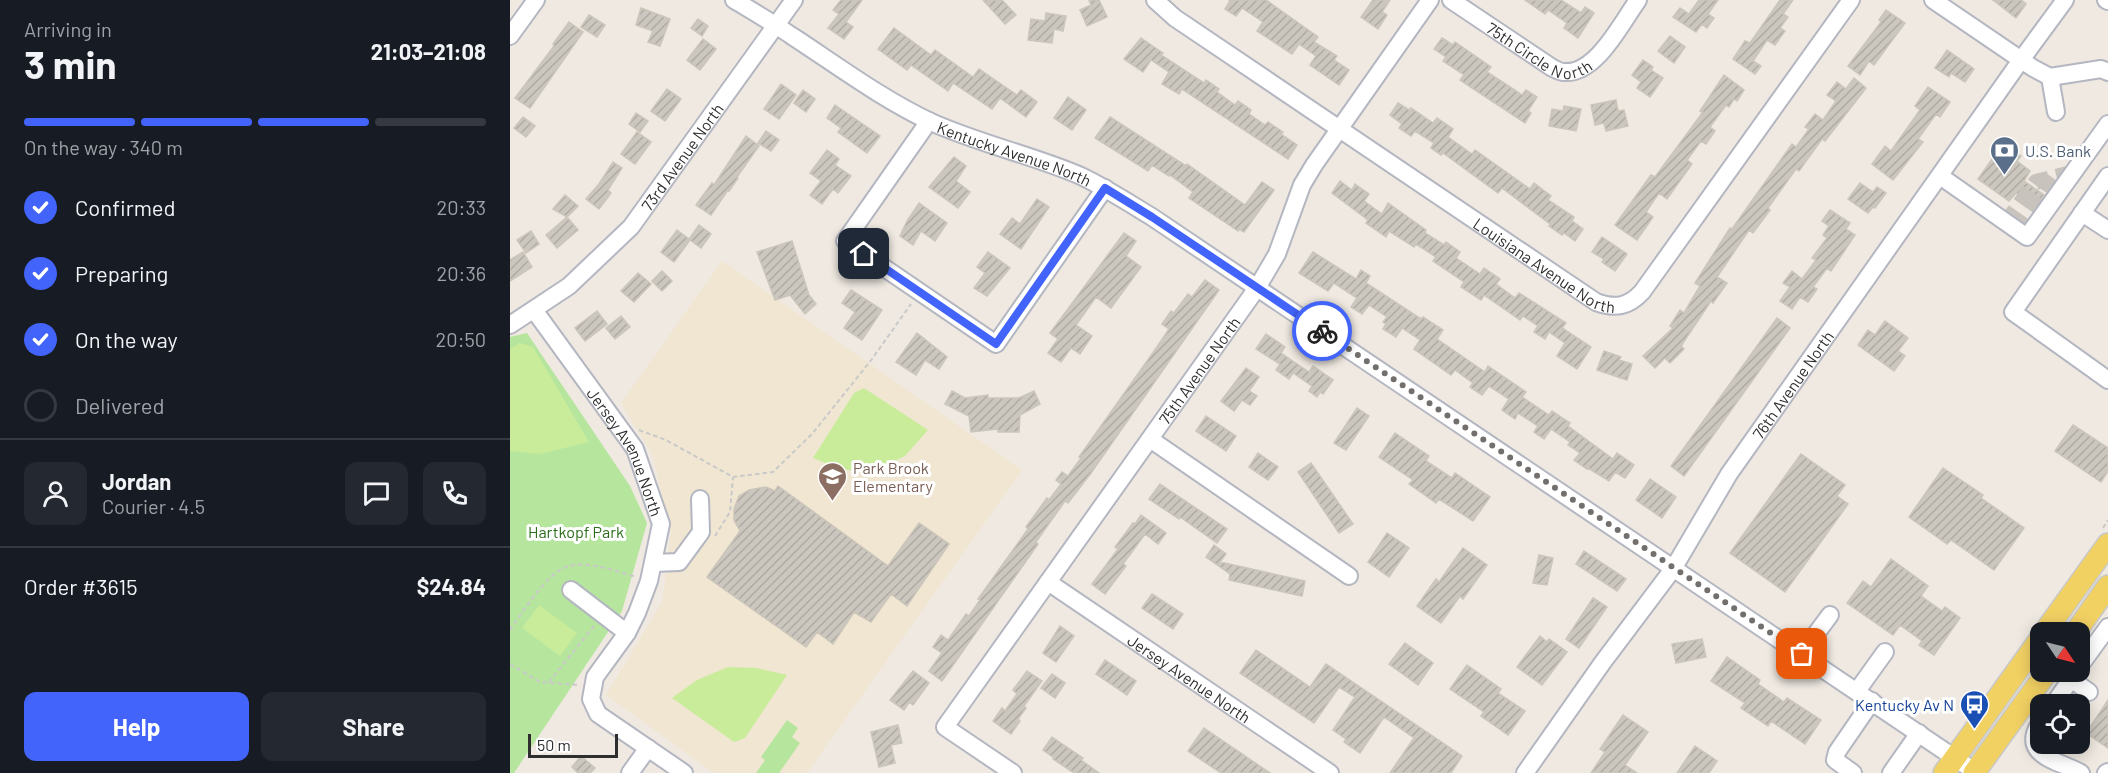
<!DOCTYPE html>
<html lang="en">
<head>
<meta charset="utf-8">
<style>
	:root { --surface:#171b24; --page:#242831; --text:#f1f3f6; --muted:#9ea1a6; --line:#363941; --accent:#4264fb }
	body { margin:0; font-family:Barlow,sans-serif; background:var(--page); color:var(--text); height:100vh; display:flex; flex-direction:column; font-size:22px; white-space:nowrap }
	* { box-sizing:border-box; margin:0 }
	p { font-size:20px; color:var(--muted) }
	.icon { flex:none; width:33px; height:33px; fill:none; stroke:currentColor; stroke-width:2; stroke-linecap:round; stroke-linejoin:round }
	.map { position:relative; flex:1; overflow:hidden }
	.sheet { display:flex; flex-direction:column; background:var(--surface); width:510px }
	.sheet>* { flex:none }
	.needle { width:39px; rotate:125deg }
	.fabs { position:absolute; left:1520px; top:622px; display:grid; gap:12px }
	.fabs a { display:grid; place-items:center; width:60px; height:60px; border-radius:12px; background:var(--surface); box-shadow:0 3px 15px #0003; font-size:30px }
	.scale { position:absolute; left:18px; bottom:15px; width:90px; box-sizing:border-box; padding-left:6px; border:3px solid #2e2e2e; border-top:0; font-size:16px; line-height:21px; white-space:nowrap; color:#2e2e2e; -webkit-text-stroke:4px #fff; paint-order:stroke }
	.pin { position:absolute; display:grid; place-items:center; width:51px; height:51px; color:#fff; margin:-26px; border-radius:12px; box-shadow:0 3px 9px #0006 }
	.courier { position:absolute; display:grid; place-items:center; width:60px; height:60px; margin:-30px; border:4px solid #4264fb; border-radius:50%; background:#fff; color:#222; box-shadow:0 2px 8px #0007 }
	.overview em { font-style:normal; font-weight:700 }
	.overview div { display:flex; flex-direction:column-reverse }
	.overview { display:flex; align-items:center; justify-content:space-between; height:102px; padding:0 24px }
	h1 { font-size:39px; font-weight:700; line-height:45px }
	.bar { display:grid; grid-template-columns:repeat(4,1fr); gap:9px 6px; align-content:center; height:72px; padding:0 24px }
	.bar i { height:8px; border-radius:4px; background:var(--line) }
	.bar .selected { background:var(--accent) }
	.bar p { grid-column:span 4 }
	.line { display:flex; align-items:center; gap:15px; padding:0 24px; border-top:2px solid var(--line) }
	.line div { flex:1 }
	.round { display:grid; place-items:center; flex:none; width:63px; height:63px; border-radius:12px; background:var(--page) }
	ol { padding:0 24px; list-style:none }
	li { display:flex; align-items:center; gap:18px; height:66px }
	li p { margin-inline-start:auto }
	li .icon { padding:6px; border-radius:50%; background:var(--accent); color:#fff; stroke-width:4 }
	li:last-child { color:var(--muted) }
	li i { width:33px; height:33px; border:3px solid var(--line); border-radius:50% }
	.cta { display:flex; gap:12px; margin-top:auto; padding:12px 24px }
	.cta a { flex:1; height:69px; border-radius:12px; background:var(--accent); color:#fff; font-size:24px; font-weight:700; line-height:69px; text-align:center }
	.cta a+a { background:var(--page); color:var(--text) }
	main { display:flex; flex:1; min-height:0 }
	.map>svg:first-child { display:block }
	.education { fill:#f0e6d1 }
	.park { fill:#b6e59e }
	.pitch { fill:#c9ec9a }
	.building { fill:url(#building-hatch); stroke:#cbc5ba; stroke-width:1.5 }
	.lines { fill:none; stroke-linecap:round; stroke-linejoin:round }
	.minor-tunnel { stroke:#c8c4bd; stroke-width:16; stroke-dasharray:16 8; stroke-linecap:butt }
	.minor-casing { stroke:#b4b7c1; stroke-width:20 }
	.major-casing { stroke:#c9c9c9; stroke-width:24 }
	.path { stroke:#c9c9c9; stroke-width:2; stroke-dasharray:4.5 3; stroke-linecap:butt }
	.minor { stroke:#fff; stroke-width:16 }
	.major { stroke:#f2d163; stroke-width:21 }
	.done { stroke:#726f6d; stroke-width:6; stroke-dasharray:0 10.8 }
	.route { stroke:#4264fb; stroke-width:8 }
	.labels { text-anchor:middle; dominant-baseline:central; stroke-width:6; stroke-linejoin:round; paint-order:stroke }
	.street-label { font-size:16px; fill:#2e2e2e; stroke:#fff }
	.service-label { font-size:16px; fill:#4e5e75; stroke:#fff; text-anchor:start }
	.education-label { font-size:16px; fill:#785e54; stroke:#fff; text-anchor:start }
	.park-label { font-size:16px; fill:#2c6e1b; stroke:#fff }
	.transit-label { font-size:16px; fill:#164399; stroke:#fff; text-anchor:end }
</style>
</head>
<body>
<main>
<section class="sheet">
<div class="overview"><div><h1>3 min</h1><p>Arriving in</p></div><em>21:03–21:08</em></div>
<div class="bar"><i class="selected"></i><i class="selected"></i><i class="selected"></i><i></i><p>On the way · 340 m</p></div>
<ol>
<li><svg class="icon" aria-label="check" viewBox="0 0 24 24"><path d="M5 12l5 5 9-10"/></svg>Confirmed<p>20:33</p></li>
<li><svg class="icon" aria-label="check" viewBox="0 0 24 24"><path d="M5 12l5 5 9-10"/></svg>Preparing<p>20:36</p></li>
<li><svg class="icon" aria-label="check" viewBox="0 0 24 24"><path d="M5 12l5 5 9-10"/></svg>On the way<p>20:50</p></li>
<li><i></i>Delivered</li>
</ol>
<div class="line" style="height:108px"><a class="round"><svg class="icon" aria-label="person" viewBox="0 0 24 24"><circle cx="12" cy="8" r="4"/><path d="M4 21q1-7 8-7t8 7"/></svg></a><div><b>Jordan</b><p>Courier · 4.5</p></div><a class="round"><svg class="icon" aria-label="chat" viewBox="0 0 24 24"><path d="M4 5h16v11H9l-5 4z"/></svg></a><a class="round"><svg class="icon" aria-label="phone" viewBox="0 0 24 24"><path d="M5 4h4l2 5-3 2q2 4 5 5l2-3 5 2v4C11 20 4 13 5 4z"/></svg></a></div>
<div class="line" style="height:78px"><div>Order #3615</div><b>$24.84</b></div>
<div class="cta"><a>Help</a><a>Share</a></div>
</section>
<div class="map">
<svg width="1598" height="773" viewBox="0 0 1598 773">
	<defs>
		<pattern id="building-hatch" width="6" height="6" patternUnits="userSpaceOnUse" patternTransform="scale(1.5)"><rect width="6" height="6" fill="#cbc7bf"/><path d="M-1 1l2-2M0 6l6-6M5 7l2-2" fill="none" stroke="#afaba4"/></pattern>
	</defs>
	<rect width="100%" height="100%" fill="#efe9e1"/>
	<path class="education" d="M212 261 512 470 297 773H204L96 695 152 602 161 533 142 454 111 403Z"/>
	<path class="park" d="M17 333 120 486 137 523 112 611 4 773H0V337Z
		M277 720 288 728 282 737 290 743 269 773H246L255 760 251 757Z"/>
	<path class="pitch" d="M10 343 23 347 79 442 30 454 0 451V349Z
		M354 388 418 430 395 456 366 470H334L303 458 344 393Z
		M29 605 67 633 50 656 12 628Z
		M218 667 247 668 277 675 235 738 224 742 162 698 187 680Z"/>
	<path class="building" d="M331 0H352L336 22 343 27 334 39 318 28 329 14 323 10Z
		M473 0H492L506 15 495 24Z
		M579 0H589L597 17 577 26 570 10 581 5Z
		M719 0H756L808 37 804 42 827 56 824 60 839 70 829 85 800 65 806 56 789 44 782 54 747 31 753 22 732 8 726 16 715 9 720 1Z
		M863 0H880L872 12 877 15 868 29 851 17Z
		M1015 0H1051L1071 13 1075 7 1084 13 1068 38 1054 28 1057 23 1038 10 1035 14Z
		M1189 0H1208L1198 14 1204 18 1197 28 1192 24 1186 32 1163 17 1170 8 1179 14Z
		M1270 0H1283L1273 14 1278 17 1270 28 1275 31 1265 45 1257 40 1243 61 1251 66 1245 74 1223 59 1235 41 1240 43Z
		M1483 0H1511L1516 4 1506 18Z
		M131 8 160 19 150 46 138 42 143 31 126 25Z
		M1376 10 1395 23 1364 65 1359 61 1350 75 1338 66 1371 22 1369 20Z
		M536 13 556 16 553 31 544 29 542 43 518 40 521 19 535 21Z
		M79 15 95 25 87 37 71 27Z
		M188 19 198 26 192 36 181 28Z
		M59 22 73 32 20 108 5 98 44 46 43 44Z
		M384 28 421 55 425 50 463 77 469 69 507 95 511 90 527 102 516 117 490 98 482 109 443 83 438 91 401 65 397 70 368 49Z
		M1160 36 1175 47 1164 63 1148 51Z
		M631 38 653 53 651 55 694 83 696 80 709 89 707 92 725 105 728 101 741 110 739 114 755 125 758 122 773 132 771 134 787 145 778 159 672 89 669 94 652 84 659 72 641 60 633 72 614 59Z
		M932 38 943 45 945 42 981 67 977 72 1003 89 1012 95 1016 90 1027 97 1018 111 1021 113 1015 123 950 80 954 75 933 61 936 57 924 49Z
		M193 39 206 49 190 70 177 60Z
		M1437 50 1464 69 1455 82 1441 73 1439 77 1425 68Z
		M1133 60 1143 67 1141 70 1153 78 1140 97 1127 88 1131 82 1122 75Z
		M1214 75 1234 90 1227 101 1224 99 1219 107 1216 105 1200 127 1205 131 1196 144 1191 141 1177 160 1182 164 1157 199 1149 193 1136 212 1143 217 1127 240 1105 225 1141 175 1145 177 1193 112 1190 111Z
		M1344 78 1356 88 1315 141 1312 139 1289 171 1286 169 1258 208 1260 210 1243 233 1239 230 1207 277 1217 283 1203 303 1201 301 1171 346 1174 349 1160 363 1155 358 1145 368 1133 356 1163 328 1160 326 1170 310 1174 313 1190 286 1185 283 1220 228 1222 229 1282 144 1286 147 1299 129 1295 127 1305 114 1313 120 1326 101 1317 95 1327 82 1336 89Z
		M271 84 286 95 269 119 254 109Z
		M1418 87 1440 102 1430 117 1426 114 1408 139 1413 142 1383 180 1362 164 1375 146 1381 151 1410 110 1405 106Z
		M157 89 171 99 155 121 141 111Z
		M293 90 305 99 296 112 284 103Z
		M558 97 576 110 562 130 544 118Z
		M1106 100 1108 111 1114 110 1118 126 1096 131 1094 123 1085 125 1081 105Z
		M888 103 899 110 901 108 923 123 927 118 943 129 938 137 962 154 965 150 1020 189 1024 183 1041 196 1038 200 1064 217 1062 221 1073 229 1065 241 1054 233 1052 235 1039 226 1040 224 992 188 988 193 933 153 931 155 921 148 924 143 905 131 901 136 889 128 892 124 880 115Z
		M325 105 370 136 357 153 328 132 331 128 317 118Z
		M1054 106 1071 109 1066 131 1039 126 1042 109 1053 111Z
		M126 113 138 121 130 132 119 124Z
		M13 117 25 126 16 137 4 128Z
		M600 117 676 166 677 164 735 205 752 182 764 190 734 232 729 229 728 231 679 198 683 192 660 175 659 176 642 165 638 171 585 138Z
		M256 131 269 140 261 151 248 143Z
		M127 132 141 142 125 164 111 154Z
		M236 136 249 146 227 177 228 178 219 191 218 190 201 215 186 205 202 183 204 185Z
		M1489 149 1499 155 1503 151 1511 156 1507 161 1520 171 1514 181 1534 195 1525 207 1506 193 1499 201 1468 179Z
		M317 150 329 159 325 165 341 176 328 193 323 189 312 204 300 195 311 181 300 173Z
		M444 157 456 166 446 181 460 192 448 208 419 187Z
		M103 162 112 168 98 190 101 193 89 209 76 199 89 184Z
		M830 181 842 190 845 184 859 194 854 201 872 214 878 203 916 230 915 233 934 245 936 242 950 252 946 258 970 274 974 268 990 279 986 284 1005 298 1009 293 1056 323 1052 328 1081 347 1067 369 1047 356 1055 343 1039 332 1035 339 1024 332 1028 326 1013 316 1010 320 974 295 971 300 951 287 954 282 923 261 926 257 906 244 904 247 879 231 876 237 856 223 858 220 822 193Z
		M1350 183 1363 192 1367 187 1376 193 1365 208 1363 207 1358 213 1338 199Z
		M55 195 68 206 57 217 43 209Z
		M527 199 539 207 511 249 490 234 502 218 510 224Z
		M409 203 437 223 425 241 411 231 403 245 390 236 397 221Z
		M1320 210 1340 223 1336 229 1345 235 1321 271 1317 268 1303 287 1307 289 1298 302 1290 297 1282 309 1270 301 1280 287 1273 283 1282 271 1292 279 1306 260 1302 258 1317 238 1313 235 1319 226 1312 221Z
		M57 217 68 230 47 248 36 235Z
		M189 225 201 234 191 248 179 239Z
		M167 230 180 240 164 262 151 252Z
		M21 231 29 244 16 253 7 240Z
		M614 233 626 241 616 256 631 267 601 308 586 297 566 325 582 336 570 354 561 348 551 362 538 353 548 339 540 333Z
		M1092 237 1117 254 1105 271 1092 262 1094 259 1082 252Z
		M282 241 299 295 306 304 295 314 280 295 265 300 247 252Z
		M13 252 22 267 0 281V260Z
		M478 252 500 268 477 296 464 288 475 273 467 267Z
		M803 252 846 279 851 270 860 276 856 283 911 319 913 317 933 330 927 339 975 372 978 366 1016 392 1012 397 1039 415 1042 411 1060 423 1058 426 1103 459 1107 453 1124 465 1115 478 1105 472 1099 481 1078 468 1077 469 1064 460 1070 453 1058 445 1060 442 1041 429 1034 439 1024 432 1028 426 1008 413 1005 419 992 410 999 399 979 386 972 395 960 387 963 383 945 370 941 375 904 349 910 340 892 328 886 337 873 329 876 324 873 322 877 317 859 305 852 314 841 307 847 298 824 283 818 291 789 273Z
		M152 271 162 281 152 291 142 281Z
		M128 273 141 284 124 302 111 291Z
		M695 280 709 290 581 473 558 503 555 501 526 542 528 544 432 681 419 671 432 653 423 647 431 635 438 640 456 614 459 616 470 600 468 599 518 529 516 527 537 498 539 500 551 484 546 480 552 472 558 476 571 458 569 457 647 347 659 329 652 324 661 311 664 313 678 294 682 297Z
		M341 290 372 310 352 340 334 328 345 312 332 303Z
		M87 311 97 324 75 341 65 328Z
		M111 316 120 327 105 339 96 328Z
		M1267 318 1280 328 1174 476 1161 466Z
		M1375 321 1398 338 1388 351 1395 356 1384 371 1348 345 1358 330 1365 335Z
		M407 333 437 357 429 369 415 360 406 375 386 362Z
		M756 334 775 347 771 353 799 372 803 366 823 380 813 394 810 392 807 397 799 391 802 386 783 373 779 379 766 370 770 364 746 349Z
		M1094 351 1111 357 1109 360 1122 364 1117 380 1087 370Z
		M736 368 749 377 739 391 747 396 740 405 732 400 724 411 711 401Z
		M442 391 455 398 478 395V398H509L524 391 530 404 510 415 509 432H488V429L461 432 459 416 435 404Z
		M847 408 859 416 836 450 824 443Z
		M696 416 726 436 716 451 686 431Z
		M1563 425 1598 448V471L1591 482 1545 451Z
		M885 433 919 456 916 461 942 478 945 473 980 497 963 521 929 499 926 503 899 484 903 480 869 457Z
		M748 453 768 467 758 480 739 467Z
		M1291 454 1335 485 1327 496 1338 504 1275 592 1220 553Z
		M801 463 843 524 829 533 788 472Z
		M1433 468 1473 495 1471 498 1514 528 1484 570 1441 540 1437 544 1399 517Z
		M1140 479 1166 497 1152 518 1126 500Z
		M650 484 717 529 707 543 670 517 669 519 639 499Z
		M268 486 378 566 409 523 439 544 397 606 381 594 361 622 344 612 323 644 307 632 296 647 197 577 230 531 224 520V509L229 496 239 490 256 487 265 491Z
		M631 515 656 533 648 544 635 534 613 564 616 566 595 594 582 584 608 549 605 547 623 523 625 524Z
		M877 533 899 548 879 577 858 562Z
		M704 545 716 554 710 562 795 581 792 596 719 580 720 574 696 557Z
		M953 548 977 565 953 599 950 596 931 623 907 606 926 579 929 582Z
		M1074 551 1116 579 1107 591 1066 564Z
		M1029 555 1043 558 1037 585 1023 583Z
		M1381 559 1418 586 1411 596 1432 611 1435 607 1450 618 1424 655 1409 645 1412 641 1390 625 1383 635 1337 603 1353 581 1361 587Z
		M642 594 673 614 663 629 632 608Z
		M1083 598 1097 607 1069 648 1056 639Z
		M550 626 564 636 546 662 533 653Z
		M1030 636 1037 642 1039 639 1057 652 1032 685 1007 667Z
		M1192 639 1196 657 1166 663 1162 644Z
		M895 643 923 663 908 685 879 664Z
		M746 650 800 687 816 664 952 756 941 773H880L904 738 874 717 850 753 834 742 836 739 823 730 845 697 829 687 804 723 730 673Z
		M1217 657 1250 680 1248 684 1274 702 1277 698 1311 720 1295 744 1261 721 1258 726 1231 708 1235 703 1201 681Z
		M595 660 626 681 617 695 586 674Z
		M957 665 991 689 988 693 1015 711 998 735 971 716 974 712 940 689Z
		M403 671 419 683 403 705 399 702 394 710 380 700Z
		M517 671 532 681 514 706 516 708 508 719 510 721 501 734 483 721 492 708 495 711 507 694 503 690Z
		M542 674 555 683 545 698 531 688Z
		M1598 700V748L1576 733Z
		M1113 715 1138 732 1115 765 1127 773H1081L1095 752 1090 749Z
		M388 725 392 743 381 745 385 763 369 767 361 732Z
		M694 728 760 773H711L678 751Z
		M542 737 573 758 571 760 589 773H564L543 759 544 758 533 750Z
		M1185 746 1207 761 1199 773H1167Z
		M71 756 85 768 80 773H68L62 767Z"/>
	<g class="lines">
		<path class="minor-tunnel" d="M1496 223 1526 182 1562 173
			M1506 230 1543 178"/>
		<defs>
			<g id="minor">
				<path id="s1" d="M224 0C244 12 263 23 282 36 328 66 372 99 421 122 470 144 522 155 571 176 596 188 619 203 642 217L1467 773"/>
				<path id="s2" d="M645 0 665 18 1086 302C1105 309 1118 307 1132 292L1341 0"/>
				<path id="s3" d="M941 0 1041 67C1045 69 1050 72 1054 72 1086 75 1112 22 1128 0"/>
				<path d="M1423 0 1523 68 1540 77 1591 69 1598 72"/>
				<path d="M1596 0 1598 1"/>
				<path d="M0 36 26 0"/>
				<path d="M1540 77 1546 112"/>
				<path d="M419 121 335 241 486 344 595 188"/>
				<path d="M1430 176 1517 237 1598 124"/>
				<path d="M1598 176 1503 312 1598 380"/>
				<path d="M1572 213 1598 230"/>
				<path id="s4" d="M24 310 125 449 151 524 139 581 127 613 117 633 85 677 81 699 88 714 174 773"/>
				<path id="s5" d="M0 325 59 286 121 227 284 0"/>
				<path d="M640 439 839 576"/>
				<path d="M143 563 169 562 191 532 190 499"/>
				<path id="s6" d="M538 582 820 773"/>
				<path d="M61 590 117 633"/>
				<path d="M1291 654 1320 615"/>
				<path d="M1569 667 1598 627"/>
				<path d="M1561 679 1579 692"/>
				<path d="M1347 691 1375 652"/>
				<path d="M1543 705 1566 672"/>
				<path d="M1530 723C1509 757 1551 761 1571 773"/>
				<path d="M120 773 138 748"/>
				<path id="s7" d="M503 773 435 727 747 288 767 254 792 185 804 165 920 0"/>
				<path id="s8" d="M1015 773 1093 662 1163 569 1219 474 1511 60 1555 0"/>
				<path d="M1343 773 1325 760 1327 752 1362 701"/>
				<path d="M1381 773 1409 733"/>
				<path d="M1596 773 1598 772"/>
			</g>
			<path id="major" d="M1534 633 1598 544
				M1565 633 1598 586
				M1434 773 1530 639
				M1464 773 1537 672"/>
		</defs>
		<use href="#minor" class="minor-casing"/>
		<use href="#major" class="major-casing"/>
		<path class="path" d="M129 430 156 440 223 477 263 472 302 434 362 359 401 304
			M1593 528 1598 520
			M205 536 220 512 223 477
			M0 630C12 613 37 573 56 567 77 560 106 571 126 577
			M0 664 30 682 69 685
			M39 682 84 626"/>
		<use href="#minor" class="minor"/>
		<use href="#major" class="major"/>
	</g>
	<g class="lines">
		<path class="done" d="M812 331 1292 654"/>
		<path class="route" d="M354 254 486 344 595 188 642 217 812 331"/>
	</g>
	<defs>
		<symbol id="bank-pin" viewBox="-11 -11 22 30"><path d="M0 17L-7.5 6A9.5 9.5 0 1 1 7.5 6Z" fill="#5c6f8a" stroke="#fff"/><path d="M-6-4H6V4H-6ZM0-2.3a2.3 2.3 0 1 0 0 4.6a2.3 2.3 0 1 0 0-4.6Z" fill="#fff"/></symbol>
		<symbol id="school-pin" viewBox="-11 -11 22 30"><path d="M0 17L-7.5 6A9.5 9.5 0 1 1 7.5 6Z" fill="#8d6e63" stroke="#fff"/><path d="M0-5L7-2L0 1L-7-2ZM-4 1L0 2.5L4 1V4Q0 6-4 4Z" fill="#fff"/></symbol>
		<symbol id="bus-pin" viewBox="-11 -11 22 30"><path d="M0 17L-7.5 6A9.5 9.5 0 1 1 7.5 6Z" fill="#1a4fb4" stroke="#fff"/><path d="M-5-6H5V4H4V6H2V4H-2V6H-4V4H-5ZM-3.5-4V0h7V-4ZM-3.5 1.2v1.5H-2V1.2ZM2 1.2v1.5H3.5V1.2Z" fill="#fff"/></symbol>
	</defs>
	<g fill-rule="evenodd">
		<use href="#bank-pin" x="1478" y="134" width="33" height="45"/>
		<use href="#school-pin" x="306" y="460" width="33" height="45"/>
		<use href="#bus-pin" x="1448" y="688" width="33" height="45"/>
	</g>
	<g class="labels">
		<g class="street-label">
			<text stroke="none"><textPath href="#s3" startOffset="104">75th Circle North</textPath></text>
			<text stroke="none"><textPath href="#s1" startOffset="321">Kentucky Avenue North</textPath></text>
			<text stroke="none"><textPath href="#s5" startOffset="243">73rd Avenue North</textPath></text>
			<text stroke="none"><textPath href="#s2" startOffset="472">Louisiana Avenue North</textPath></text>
			<text stroke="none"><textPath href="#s7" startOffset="520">75th Avenue North</textPath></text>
			<text stroke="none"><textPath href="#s8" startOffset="472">76th Avenue North</textPath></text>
			<text stroke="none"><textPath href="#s4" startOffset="170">Jersey Avenue North</textPath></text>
			<text stroke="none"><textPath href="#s6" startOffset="171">Jersey Avenue North</textPath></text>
		</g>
		<g class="service-label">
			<text x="1515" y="150">U.S. Bank</text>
		</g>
		<g class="education-label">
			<text x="343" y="467">Park Brook<tspan x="343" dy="18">Elementary</tspan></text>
		</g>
		<g class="park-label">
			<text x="66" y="531">Hartkopf Park</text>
		</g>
		<g class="transit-label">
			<text x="1444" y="704">Kentucky Av N</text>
		</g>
	</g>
</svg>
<div class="fabs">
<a><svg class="needle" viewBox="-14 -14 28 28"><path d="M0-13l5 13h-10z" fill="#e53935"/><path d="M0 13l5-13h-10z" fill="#9ea1a6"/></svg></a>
<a><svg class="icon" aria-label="locate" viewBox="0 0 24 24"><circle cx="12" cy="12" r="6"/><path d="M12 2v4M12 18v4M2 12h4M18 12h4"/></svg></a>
</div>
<div class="scale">50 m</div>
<div class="pin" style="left:1292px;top:654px;background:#ea580c"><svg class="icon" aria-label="bag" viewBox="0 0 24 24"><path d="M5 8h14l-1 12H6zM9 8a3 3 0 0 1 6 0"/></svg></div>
<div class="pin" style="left:354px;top:254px;background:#1f2937"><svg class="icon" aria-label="home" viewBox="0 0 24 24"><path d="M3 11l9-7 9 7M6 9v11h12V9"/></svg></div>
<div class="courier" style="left:812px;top:331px"><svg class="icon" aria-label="bike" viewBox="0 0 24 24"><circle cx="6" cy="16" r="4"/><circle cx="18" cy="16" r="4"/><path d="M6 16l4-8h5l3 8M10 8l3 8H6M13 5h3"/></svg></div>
</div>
</main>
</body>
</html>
